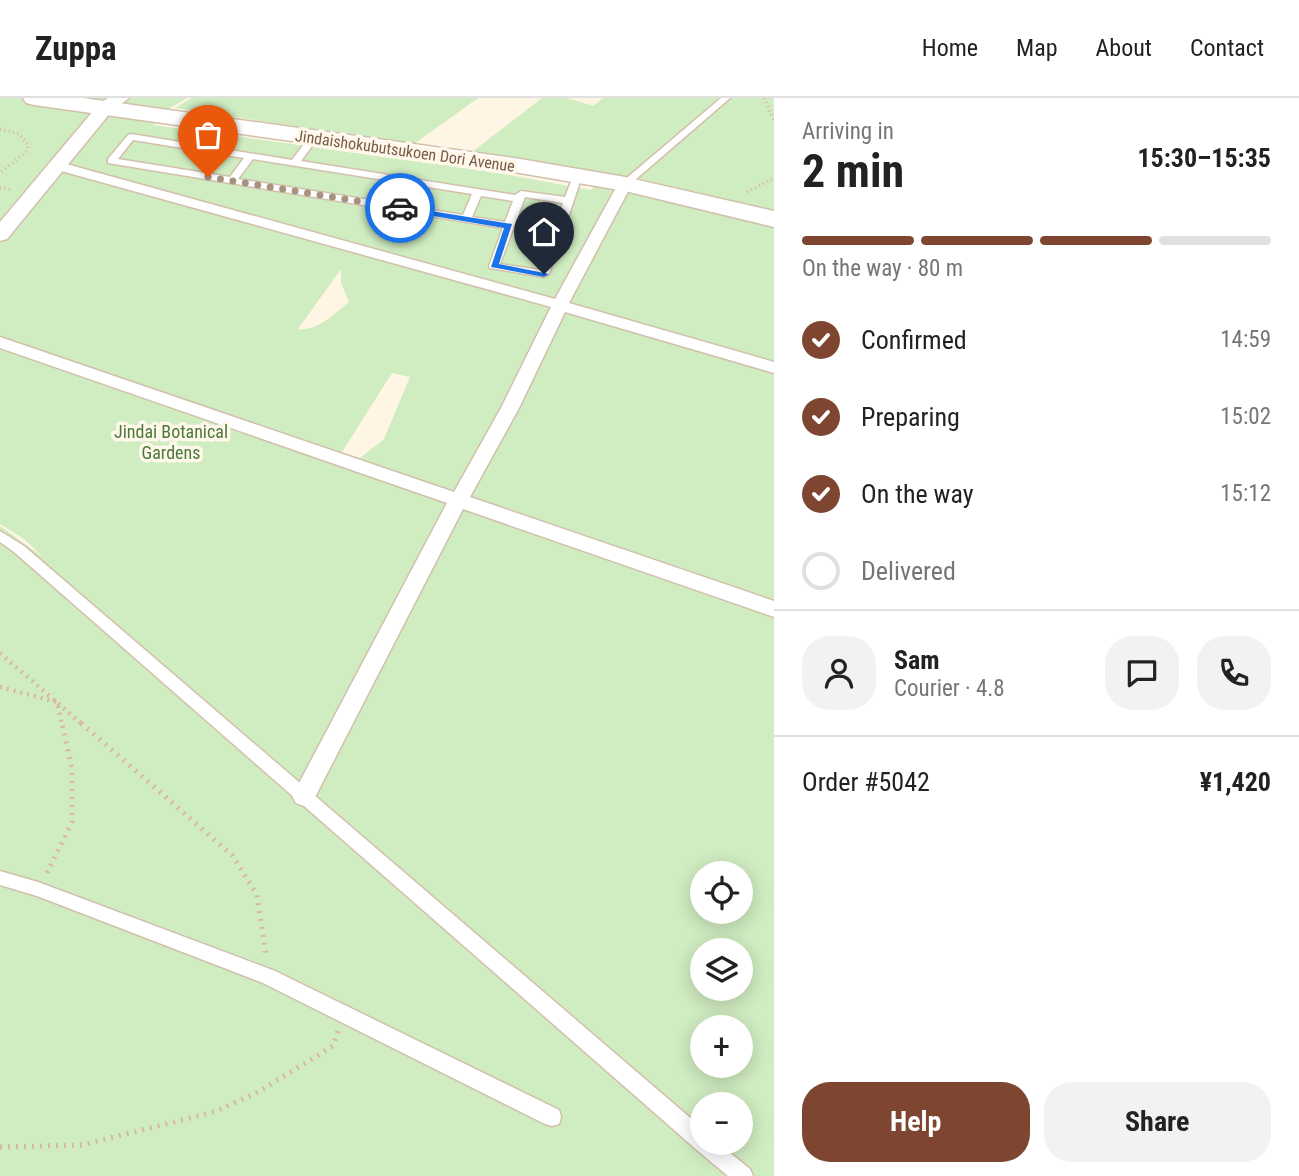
<!DOCTYPE html>
<html lang="en">
<head>
<meta charset="utf-8">
<style>
	:root { --surface:#fff; --page:#f2f2f2; --text:#222; --muted:#767676; --line:#e0e0e0; --accent:#7e4630 }
	body { margin:0; font-family:"Roboto Condensed",sans-serif; background:var(--page); color:var(--text); height:100vh; display:flex; flex-direction:column; font-size:26px; white-space:nowrap }
	* { box-sizing:border-box; margin:0 }
	p { font-size:23px; color:var(--muted) }
	.icon { flex:none; width:38px; height:38px; fill:none; stroke:currentColor; stroke-width:2; stroke-linecap:round; stroke-linejoin:round }
	.map { position:relative; flex:1; overflow:hidden }
	.drawer { display:flex; flex-direction:column; background:var(--surface); width:525px }
	.drawer>* { flex:none }
	.buttons { position:absolute; left:690px; top:763px; display:grid; gap:14px }
	.buttons a { display:grid; place-items:center; width:63px; height:63px; border-radius:50%; background:var(--surface); box-shadow:0 4px 18px #0003; font-size:35px }
	.pin { position:absolute; display:grid; place-items:center; width:60px; height:60px; color:#fff; margin:-72px -30px; border-radius:50% 50% 50% 0; rotate:-45deg; box-shadow:0 0 7px #0007 }
	.pin .icon { rotate:45deg }
	.courier { position:absolute; display:grid; place-items:center; width:70px; height:70px; margin:-35px; border:5px solid #1a73e8; border-radius:50%; background:#fff; color:#222; box-shadow:0 2px 9px #0007 }
	.headline em { font-style:normal; font-weight:700 }
	.headline div { display:flex; flex-direction:column-reverse }
	.headline { display:flex; align-items:center; justify-content:space-between; height:119px; padding:0 28px }
	h1 { font-size:46px; font-weight:700; line-height:52px }
	.bar { display:grid; grid-template-columns:repeat(4,1fr); gap:10px 7px; align-content:center; height:84px; padding:0 28px }
	.bar i { height:9px; border-radius:5px; background:var(--line) }
	.bar .selected { background:var(--accent) }
	.bar p { grid-column:span 4 }
	.line { display:flex; align-items:center; gap:18px; padding:0 28px; border-top:2px solid var(--line) }
	.line div { flex:1 }
	.round { display:grid; place-items:center; flex:none; width:74px; height:74px; border-radius:28px; background:var(--page) }
	ol { padding:0 28px; list-style:none }
	li { display:flex; align-items:center; gap:21px; height:77px }
	li p { margin-inline-start:auto }
	li .icon { padding:7px; border-radius:50%; background:var(--accent); color:#fff; stroke-width:4 }
	li:last-child { color:var(--muted) }
	li i { width:38px; height:38px; border:4px solid var(--line); border-radius:50% }
	.button { display:flex; gap:14px; margin-top:auto; padding:14px 28px }
	.button a { flex:1; height:80px; border-radius:28px; background:var(--accent); color:#fff; font-size:28px; font-weight:700; line-height:80px; text-align:center }
	.button a+a { background:var(--page); color:var(--text) }
	header { display:flex; align-items:center; gap:42px; box-sizing:border-box; height:98px; padding:0 35px; background:var(--surface); border-bottom:2px solid var(--line) }
	header strong { font-size:33px }
	nav { display:flex; gap:38px; margin-inline-start:auto; font-size:24px }
	main { display:flex; flex:1; min-height:0 }
	.map>svg:first-child { display:block }
	.green { fill:#d0ecc1; fill-rule:evenodd }
	.lines { fill:none; stroke-linecap:round; stroke-linejoin:round }
	.service-casing { stroke:#d2c0ac; stroke-width:3 }
	.pedestrian-casing { stroke:#d2c0ac; stroke-width:3 }
	.minor-casing { stroke:#d2c0ac; stroke-width:3 }
	.tertiary-casing { stroke:#d2c0ac; stroke-width:3 }
	.path-far2 { stroke:#dab89c; stroke-width:3.5; stroke-dasharray:1 3.5; stroke-linecap:butt }
	.path-far1 { stroke:#dab89c; stroke-width:4.5; stroke-dasharray:2 5; stroke-linecap:butt }
	.path { stroke:#dab89c; stroke-width:5; stroke-dasharray:2 6; stroke-linecap:butt }
	.service { fill:#fff; fill-rule:evenodd }
	.pedestrian { fill:#fff; fill-rule:evenodd }
	.minor { fill:#fff; fill-rule:evenodd }
	.tertiary { fill:#fff; fill-rule:evenodd }
	.route { fill:#1a73e8 }
	.done { stroke:#a7927f; stroke-width:7; stroke-dasharray:0 12.6 }
	.labels { text-anchor:middle; dominant-baseline:central; stroke-width:7; stroke-linejoin:round; paint-order:stroke }
	.far-street-label { font-size:16px; fill:#785c48; stroke:#fff8eb }
	.park-label { font-size:18px; fill:#4a793c; stroke:#fff8eb }
</style>
</head>
<body>
<header>
<strong>Zuppa</strong>
<nav><a>Home</a><a>Map</a><a>About</a><a>Contact</a></nav>
</header>
<main>
<div class="map">
<svg width="774" height="1078" viewBox="0 0 774 1078">
	<rect width="100%" height="100%" fill="#fef5e4"/>
	<path class="green" d="M0 0H187L167 12 153 27 482 72 590 92 597 87 715 111 774 128V1078H0V428L43 459 24 441 0 426ZM341 171V185L349 204C335 215 317 234 298 231ZM392 275 410 279 384 341 360 360 342 354ZM702 775H740V814H702ZM702 852H740V891H702ZM702 929H740V968H702ZM702 1006H740V1045H702Z
		M191 0H478L414 46 175 10Z
		M542 0H567L593 8 603 0H774V113L642 81 472 54Z"/>
	<g class="lines">
		<defs>
			<path id="service" d="M721 0H730L628 88H622V84Z
				M131 36 292 62 310 38 313 37 318 40 301 63 515 97 521 93 565 99 574 76 582 78 549 176 544 179 490 170 489 168 503 130 108 65V61L128 37ZM133 42 244 60 230 79 118 61ZM253 61 472 96 463 117 238 81ZM481 98 513 103 505 124 472 119ZM525 99 563 105 540 172 500 166Z
				M0 433 24 448 702 1030V1045H718L750 1071 753 1078H728L697 1052 14 454 0 444Z
				M0 773 38 784 275 873 559 1012 561 1019 559 1026 552 1028 545 1026 263 885 37 798 0 787Z"/>
			<path id="pedestrian" d="M59 64 555 201 618 86 620 83H630L632 86 569 205 774 264V275L565 214 519 310 470 399 774 503V519L463 411 312 705 304 708 296 705 292 698 296 691 447 405 0 250V239L454 394 501 310 551 209 54 71 52 68Z"/>
			<path id="minor" d="M108 0H129L111 14 7 141 0 143V124L99 6Z"/>
			<path id="tertiary" d="M23 0H83L520 61 625 79 774 113V129L625 93 520 75 34 7 26 5Z"/>
		</defs>
		<use href="#service" class="service-casing"/>
		<use href="#pedestrian" class="pedestrian-casing"/>
		<use href="#minor" class="minor-casing"/>
		<use href="#tertiary" class="tertiary-casing"/>
		<path class="path-far2" d="M764 0 774 22
			M0 31 19 36 28 46 27 53 0 75
			M0 90 13 92
			M747 94 774 80"/>
		<path class="path-far1" d="M0 555 83 627
			M0 589 57 604 62 627"/>
		<path class="path" d="M81 625 232 757 257 797 266 857
			M47 775 72 724V671L62 625
			M0 1049 82 1047 214 1014 258 994 333 948 338 933"/>
		<use href="#service" class="service"/>
		<use href="#pedestrian" class="pedestrian"/>
		<use href="#minor" class="minor"/>
		<use href="#tertiary" class="tertiary"/>
	</g>
	<path class="route" d="M400 108 512 126 499 166 549 176 544 179 491 169 504 130 398 112Z"/>
	<g class="lines">
		<path class="done" d="M208 79 400 110"/>
	</g>
	<g class="labels">
		<g class="far-street-label">
			<text transform="translate(405 53) rotate(8)">Jindaishokubutsukoen Dori Avenue</text>
		</g>
		<g class="park-label">
			<text x="171" y="333">Jindai Botanical<tspan x="171" dy="21">Gardens</tspan></text>
		</g>
	</g>
</svg>
<div class="buttons">
<a><svg class="icon" aria-label="locate" viewBox="0 0 24 24"><circle cx="12" cy="12" r="6"/><path d="M12 2v4M12 18v4M2 12h4M18 12h4"/></svg></a>
<a><svg class="icon" aria-label="layers" viewBox="0 0 24 24"><path d="M12 4l9 5-9 5-9-5zM3 14l9 5 9-5"/></svg></a>
<a>+</a>
<a>−</a>
</div>
<div class="pin" style="left:208px;top:79px;background:#ea580c"><svg class="icon" aria-label="bag" viewBox="0 0 24 24"><path d="M5 8h14l-1 12H6zM9 8a3 3 0 0 1 6 0"/></svg></div>
<div class="pin" style="left:544px;top:176px;background:#1f2937"><svg class="icon" aria-label="home" viewBox="0 0 24 24"><path d="M3 11l9-7 9 7M6 9v11h12V9"/></svg></div>
<div class="courier" style="left:400px;top:110px"><svg class="icon" aria-label="car" viewBox="0 0 24 24"><path d="M5 17H2v-5l4-1 3-4h7l3 4 3 1v5h-3M9 17h6M6 11h13"/><circle cx="7" cy="17" r="2"/><circle cx="17" cy="17" r="2"/></svg></div>
</div>
<section class="drawer">
<div class="headline"><div><h1>2 min</h1><p>Arriving in</p></div><em>15:30–15:35</em></div>
<div class="bar"><i class="selected"></i><i class="selected"></i><i class="selected"></i><i></i><p>On the way · 80 m</p></div>
<ol>
<li><svg class="icon" aria-label="check" viewBox="0 0 24 24"><path d="M5 12l5 5 9-10"/></svg>Confirmed<p>14:59</p></li>
<li><svg class="icon" aria-label="check" viewBox="0 0 24 24"><path d="M5 12l5 5 9-10"/></svg>Preparing<p>15:02</p></li>
<li><svg class="icon" aria-label="check" viewBox="0 0 24 24"><path d="M5 12l5 5 9-10"/></svg>On the way<p>15:12</p></li>
<li><i></i>Delivered</li>
</ol>
<div class="line" style="height:126px"><a class="round"><svg class="icon" aria-label="person" viewBox="0 0 24 24"><circle cx="12" cy="8" r="4"/><path d="M4 21q1-7 8-7t8 7"/></svg></a><div><b>Sam</b><p>Courier · 4.8</p></div><a class="round"><svg class="icon" aria-label="chat" viewBox="0 0 24 24"><path d="M4 5h16v11H9l-5 4z"/></svg></a><a class="round"><svg class="icon" aria-label="phone" viewBox="0 0 24 24"><path d="M5 4h4l2 5-3 2q2 4 5 5l2-3 5 2v4C11 20 4 13 5 4z"/></svg></a></div>
<div class="line" style="height:91px"><div>Order #5042</div><b>¥1,420</b></div>
<div class="button"><a>Help</a><a>Share</a></div>
</section>
</main>
</body>
</html>
